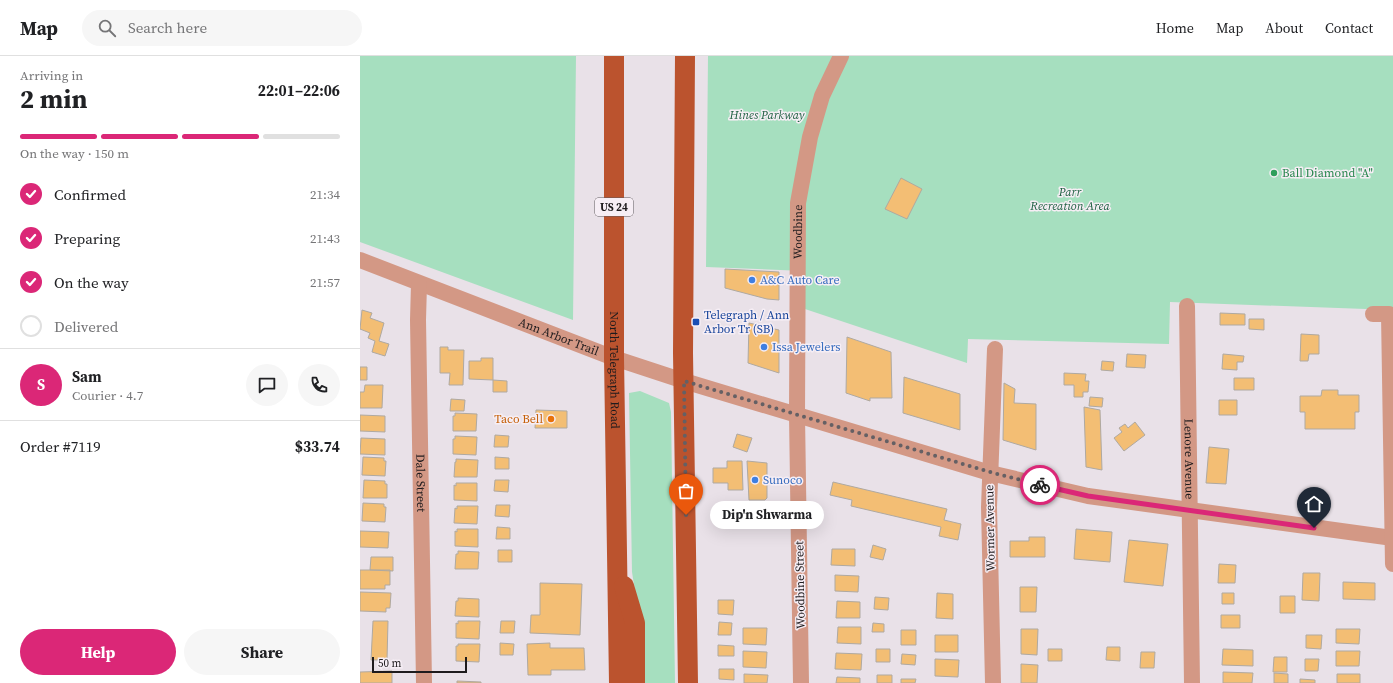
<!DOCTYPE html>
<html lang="en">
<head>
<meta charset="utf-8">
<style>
	:root { --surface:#fff; --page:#f6f6f6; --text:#202124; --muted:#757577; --line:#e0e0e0; --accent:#db2777 }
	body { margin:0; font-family:"Source Serif 4",serif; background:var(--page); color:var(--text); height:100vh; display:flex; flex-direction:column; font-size:15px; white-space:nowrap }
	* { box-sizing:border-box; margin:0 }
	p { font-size:13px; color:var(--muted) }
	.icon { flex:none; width:22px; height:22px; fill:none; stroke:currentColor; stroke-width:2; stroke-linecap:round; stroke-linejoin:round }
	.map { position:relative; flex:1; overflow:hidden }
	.panel { display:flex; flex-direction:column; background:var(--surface); width:360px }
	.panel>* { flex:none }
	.scale { position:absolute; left:12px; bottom:10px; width:95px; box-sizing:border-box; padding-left:4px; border:2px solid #1e1b1d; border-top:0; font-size:11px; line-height:14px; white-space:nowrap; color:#1e1b1d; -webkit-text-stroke:3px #f6eef5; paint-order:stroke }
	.pin { position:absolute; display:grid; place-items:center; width:34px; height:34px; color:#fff; margin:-41px -17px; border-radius:50% 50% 50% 0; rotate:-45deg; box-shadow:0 0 4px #0007 }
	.pin .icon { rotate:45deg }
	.courier { position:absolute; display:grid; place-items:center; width:40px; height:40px; margin:-20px; border:3px solid #db2777; border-radius:50%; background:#fff; color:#222; box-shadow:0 1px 5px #0007 }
	.bubble { position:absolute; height:28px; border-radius:14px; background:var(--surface); box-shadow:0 4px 16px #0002; font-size:13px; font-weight:700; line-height:28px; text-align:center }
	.overview em { font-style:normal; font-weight:700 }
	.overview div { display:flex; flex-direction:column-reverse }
	.overview { display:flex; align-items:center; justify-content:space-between; height:68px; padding:0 20px }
	h1 { font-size:26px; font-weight:700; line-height:30px }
	.bar { display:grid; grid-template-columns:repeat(4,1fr); gap:6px 4px; align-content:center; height:48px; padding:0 20px }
	.bar i { height:5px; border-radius:3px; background:var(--line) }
	.bar .active { background:var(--accent) }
	.bar p { grid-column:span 4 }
	.line { display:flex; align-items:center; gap:10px; padding:0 20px; border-top:1px solid var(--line) }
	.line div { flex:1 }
	.round { display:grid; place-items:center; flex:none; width:42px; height:42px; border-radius:21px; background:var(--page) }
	ol { padding:0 20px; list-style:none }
	li { display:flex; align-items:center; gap:12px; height:44px }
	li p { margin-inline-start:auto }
	li .icon { padding:4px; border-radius:50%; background:var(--accent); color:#fff; stroke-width:4 }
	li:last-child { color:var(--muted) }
	li i { width:22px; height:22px; border:2px solid var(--line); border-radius:50% }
	.primary-button { display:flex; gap:8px; margin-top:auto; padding:8px 20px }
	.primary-button a { flex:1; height:46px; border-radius:24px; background:var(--accent); color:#fff; font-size:16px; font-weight:700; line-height:46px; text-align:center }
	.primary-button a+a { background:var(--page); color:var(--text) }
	header { display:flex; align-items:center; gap:24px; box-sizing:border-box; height:56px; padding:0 20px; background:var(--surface); border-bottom:1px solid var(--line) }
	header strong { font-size:19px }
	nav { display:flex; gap:22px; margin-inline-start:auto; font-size:14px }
	.search { width:280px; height:36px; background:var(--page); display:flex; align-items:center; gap:10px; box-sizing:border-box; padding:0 14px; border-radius:22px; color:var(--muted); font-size:15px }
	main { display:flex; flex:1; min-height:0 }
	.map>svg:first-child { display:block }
	.green { fill:#a6dfbf }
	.building { fill:#f3be74; stroke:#afa9a1 }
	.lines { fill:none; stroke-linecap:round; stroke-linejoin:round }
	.minor { stroke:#d39885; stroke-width:16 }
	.major { stroke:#bb532e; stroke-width:20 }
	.done { stroke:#656064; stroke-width:4; stroke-dasharray:0 7.2 }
	.route { stroke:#db2777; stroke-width:5 }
	.leisure-dot { fill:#2e9e5b; stroke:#f6eef5; stroke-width:1.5 }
	.shop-dot { fill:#3f7fe0; stroke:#f6eef5; stroke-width:1.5 }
	.transit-dot { fill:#1a4fb4; stroke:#f6eef5; stroke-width:1.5 }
	.food-dot { fill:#e8710a; stroke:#f6eef5; stroke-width:1.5 }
	.labels { text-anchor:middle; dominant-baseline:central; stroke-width:3; stroke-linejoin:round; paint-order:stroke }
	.shield { fill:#f6eef5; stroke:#5f5a5e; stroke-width:1 }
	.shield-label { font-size:11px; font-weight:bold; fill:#1e1b1d }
	.park-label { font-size:12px; font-style:italic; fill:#1c5f40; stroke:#f6eef5 }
	.leisure-label { font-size:12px; fill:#27864d; stroke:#f6eef5; text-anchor:start }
	.street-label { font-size:12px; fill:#1e1b1d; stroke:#f6eef5 }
	.shop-label { font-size:12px; fill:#366cbe; stroke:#f6eef5; text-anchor:start }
	.transit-label { font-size:12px; fill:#164399; stroke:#f6eef5; text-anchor:start }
	.food-label { font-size:12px; fill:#c56008; stroke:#f6eef5; text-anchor:end }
</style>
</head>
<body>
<header>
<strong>Map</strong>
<div class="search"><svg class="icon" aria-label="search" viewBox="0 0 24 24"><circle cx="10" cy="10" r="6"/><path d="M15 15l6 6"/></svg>Search here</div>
<nav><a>Home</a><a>Map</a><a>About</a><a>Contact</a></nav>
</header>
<main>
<section class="panel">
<div class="overview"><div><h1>2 min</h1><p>Arriving in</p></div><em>22:01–22:06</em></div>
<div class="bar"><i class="active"></i><i class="active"></i><i class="active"></i><i></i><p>On the way · 150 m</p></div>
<ol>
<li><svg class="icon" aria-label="check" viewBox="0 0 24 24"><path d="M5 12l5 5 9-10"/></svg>Confirmed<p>21:34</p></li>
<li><svg class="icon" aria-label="check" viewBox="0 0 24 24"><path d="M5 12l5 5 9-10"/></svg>Preparing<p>21:43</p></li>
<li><svg class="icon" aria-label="check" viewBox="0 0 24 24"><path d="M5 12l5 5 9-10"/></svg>On the way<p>21:57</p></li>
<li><i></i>Delivered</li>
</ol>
<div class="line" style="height:72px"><b class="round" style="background:var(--accent);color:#fff">S</b><div><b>Sam</b><p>Courier · 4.7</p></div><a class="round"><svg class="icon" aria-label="chat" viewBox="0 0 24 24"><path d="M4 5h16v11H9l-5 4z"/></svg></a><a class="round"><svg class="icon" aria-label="phone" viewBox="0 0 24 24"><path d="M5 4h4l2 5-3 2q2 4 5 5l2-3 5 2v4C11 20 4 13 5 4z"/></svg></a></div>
<div class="line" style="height:52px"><div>Order #7119</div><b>$33.74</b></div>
<div class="primary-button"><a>Help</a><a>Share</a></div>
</section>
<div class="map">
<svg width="1033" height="627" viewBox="0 0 1033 627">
	<rect width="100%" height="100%" fill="#e9e1e8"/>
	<path class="green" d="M0 0H216L213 264 0 186Z
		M348 0H1033V254L810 246 809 288 608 283 607 307 445 253V215L346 211Z
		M280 335 309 347 311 356 315 627H280L279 560 272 516 269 337Z"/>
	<path class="building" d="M541 122 562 133 547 163 525 153Z
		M365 213 419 216V244L407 243 365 232Z
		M2 254 12 257 10 262 24 267 19 285 29 288 25 300 12 296 15 285 8 282 10 277 0 273Z
		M860 257 885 258V269H860Z
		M889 263H904V274L889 273Z
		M389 267 419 274V317L388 307Z
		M941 278 959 279V298H949L948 305H940Z
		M487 281 531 296 532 342H510V345L486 337Z
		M80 291H88V294H104L103 329H89L90 317H80Z
		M767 298 786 299 785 312 766 311Z
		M863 298 884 300 883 306H877V314L862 313Z
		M121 302H133V324L109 323V305H121Z
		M742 305 754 306 753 315 741 314Z
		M0 311H7V324H0Z
		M704 317 726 318 725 325H729L728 336H723V341H714V329H704Z
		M544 321 600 338V374L543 357Z
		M874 322H894V334H874Z
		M133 324 147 325V336H133Z
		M644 327 655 333 654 347 676 348V394L643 384Z
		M5 329H23L22 352H0V336H4Z
		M962 334H978V339H999V356H995V373H945V356H940V340H961Z
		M730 341 743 342 742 351 729 350Z
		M91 343 105 344 104 355H90Z
		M859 344H877V359H859Z
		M724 351 740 354 742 414 726 411Z
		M176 354 207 355V372H175Z
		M95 357 117 358 116 375H93V360H95Z
		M0 359 25 360V376L0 375Z
		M775 366 785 379 764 395 754 382 762 376 759 372 765 368 768 372Z
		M377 378 392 382 387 396 373 391Z
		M135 379 149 380 148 391H134Z
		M95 380 117 381 116 399 93 398V383H95Z
		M1 382 25 383V399L0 398Z
		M849 391 869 393 866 428 846 427Z
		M3 401 24 402V405H26L25 420 2 419Z
		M135 401 149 402V413H135Z
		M96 403 118 404 117 421H94L95 406H96Z
		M367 405H382L383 434H368V427H353V412H367Z
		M387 405 407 407V442L405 444H389Z
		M4 424 25 425V428H27V442H3Z
		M135 424H149L148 436 134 435Z
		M473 426 587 453 584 464 601 468 598 484 579 480 581 471 491 450 492 444 470 439Z
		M96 427H117V445L94 444V429L96 430Z
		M3 447 24 448V451H26L25 466 2 465Z
		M136 449H150L149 461 135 460Z
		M97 450H118L117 468 94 467 95 452 97 453Z
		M137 471 150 472V483H136Z
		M97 473H118V491L95 490V475L97 476Z
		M716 473 752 476 750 506 714 503Z
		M0 475 29 476 28 492 0 491Z
		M669 481H685V501H650V485H669Z
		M769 484 808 488 803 530 764 526Z
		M513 489 526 493 523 504 510 501Z
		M472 493H495V510L471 509Z
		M138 494H152V506H138Z
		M98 495 119 496 118 513H95L96 498H98Z
		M11 501H33V515L10 514Z
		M859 508 876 509 875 527H858Z
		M0 514H30V529H25V533H0Z
		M943 517H960L959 545 942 544Z
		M475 519 499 520 498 536 475 535Z
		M983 526 1015 527V544L983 543Z
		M180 527 222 528 220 579 170 577 171 559H180Z
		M660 531H677L676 556H660Z
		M0 536 31 537 30 552H26V556L0 555Z
		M577 537 593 538V563L576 562Z
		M862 537H874V548H862Z
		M920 540H935V557H920Z
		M515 541 529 542 528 554 514 553Z
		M98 542 119 543V561L95 560 96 545H98Z
		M358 544H374L373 559 358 558Z
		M477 545 500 546V562H476Z
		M861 559H880V572H861Z
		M13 565H28L27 604H11Z
		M98 565H120L119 583 96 582V567L98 568Z
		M141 565H155L154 577H140Z
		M359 566 372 567 371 579H358Z
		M513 567 524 568V576H512Z
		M478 571H501V588L477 587Z
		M383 572H407L406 589 383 588Z
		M661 573H678L677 599 661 598Z
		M976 573H1000L999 588 976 587Z
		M541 574H556V589H541Z
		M575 579H598V596H575Z
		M946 579H962L961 593 946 592Z
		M140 587 154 588 153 599H140Z
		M190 587V592H224L225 614H191V619H168L167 588Z
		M98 588H120L119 606 96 605V590H98Z
		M358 589 374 590V600H358Z
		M747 591H760V605L746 604Z
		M516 593H530V606H516Z
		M688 593H702V605H688Z
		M863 593 893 594V610L862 609Z
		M383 595 407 596 406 612 383 611Z
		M976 595H1000L999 610H976Z
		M781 596H795L794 612H780Z
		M476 597 502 598 501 614 475 613Z
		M542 598 556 599 555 609 541 608Z
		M914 601H927V616H913Z
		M575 603 599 604 598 621 575 620Z
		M945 603H959L958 615H945Z
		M661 608 678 609 677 627H661Z
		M359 613H374V624L359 623Z
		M32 615V627H0V616Z
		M863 616 893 617 892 627H863Z
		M914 617 928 618V627H914Z
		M384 618 408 619 407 627H384Z
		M977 618H1000V627H977Z
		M517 619H532V627H517Z
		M477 621 500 622V627H476Z
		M541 623H556L555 627H541Z
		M940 623 955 624V627H940Z
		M97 625 121 626V627H97Z"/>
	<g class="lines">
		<g class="minor">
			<path id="s1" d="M0 204 254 302 324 325 630 417 728 440 1033 482"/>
			<path id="s2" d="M59 228 58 264 64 627"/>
			<path id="s3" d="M827 250 832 627"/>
			<path d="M1013 258H1029L1033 508"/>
			<path id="s4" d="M441 627 437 359 438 147 450 81 462 40 481 0"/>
			<path d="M633 627 629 451 635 293"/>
		</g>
		<g class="major">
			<path id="s5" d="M254 0V302L259 627"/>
			<path d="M325 0 323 297 328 627"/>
			<path d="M264 530 275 567V627"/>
		</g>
	</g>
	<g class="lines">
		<path class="done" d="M326 459 324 325 630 416 680 429"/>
		<path class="route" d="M680 429 728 440 954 472"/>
	</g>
	<circle class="leisure-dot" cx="914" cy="117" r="4"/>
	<g class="shop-dot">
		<circle cx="392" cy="224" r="4"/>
		<circle cx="404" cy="291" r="4"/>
		<circle cx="395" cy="424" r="4"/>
	</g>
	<rect class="transit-dot" x="332" y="262" width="8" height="8" rx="2"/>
	<circle class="food-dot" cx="191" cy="363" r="4"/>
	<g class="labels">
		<rect class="shield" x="235" y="142" width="38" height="18" rx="3"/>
		<g class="shield-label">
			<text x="254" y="151">US 24</text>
		</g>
		<g class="park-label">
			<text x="407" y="59">Hines Parkway</text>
			<text x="710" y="136">Parr<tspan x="710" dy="14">Recreation Area</tspan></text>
		</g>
		<g class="leisure-label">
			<text x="922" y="117">Ball Diamond "A"</text>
		</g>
		<g class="street-label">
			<text stroke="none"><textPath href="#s4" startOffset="451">Woodbine</textPath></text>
			<text stroke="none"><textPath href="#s1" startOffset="213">Ann Arbor Trail</textPath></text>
			<text stroke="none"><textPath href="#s5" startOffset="314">North Telegraph Road</textPath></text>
			<text stroke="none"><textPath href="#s3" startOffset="153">Lenore Avenue</textPath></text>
			<text stroke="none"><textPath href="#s2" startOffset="199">Dale Street</textPath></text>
			<text transform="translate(630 472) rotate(-91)">Wormer Avenue</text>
			<text transform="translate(440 529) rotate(-91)">Woodbine Street</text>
		</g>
		<g class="shop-label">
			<text x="400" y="224">A&amp;C Auto Care</text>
			<text x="412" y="291">Issa Jewelers</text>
			<text x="403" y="424">Sunoco</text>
		</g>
		<g class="transit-label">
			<text x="344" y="259">Telegraph / Ann<tspan x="344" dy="14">Arbor Tr (SB)</tspan></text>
		</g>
		<g class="food-label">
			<text x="183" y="363">Taco Bell</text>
		</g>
	</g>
</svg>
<div class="scale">50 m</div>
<div class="pin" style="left:326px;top:459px;background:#ea580c"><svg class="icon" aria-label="bag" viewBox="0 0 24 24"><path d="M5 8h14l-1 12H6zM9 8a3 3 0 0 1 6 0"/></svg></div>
<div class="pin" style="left:954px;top:472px;background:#1f2937"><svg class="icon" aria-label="home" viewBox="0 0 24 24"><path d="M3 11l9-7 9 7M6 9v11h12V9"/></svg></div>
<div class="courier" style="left:680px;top:429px"><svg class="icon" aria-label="bike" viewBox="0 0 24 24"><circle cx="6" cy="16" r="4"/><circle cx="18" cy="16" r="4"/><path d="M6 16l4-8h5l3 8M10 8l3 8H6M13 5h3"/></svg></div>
<div class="bubble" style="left:350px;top:445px;width:114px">Dip'n Shwarma</div>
</div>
</main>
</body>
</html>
